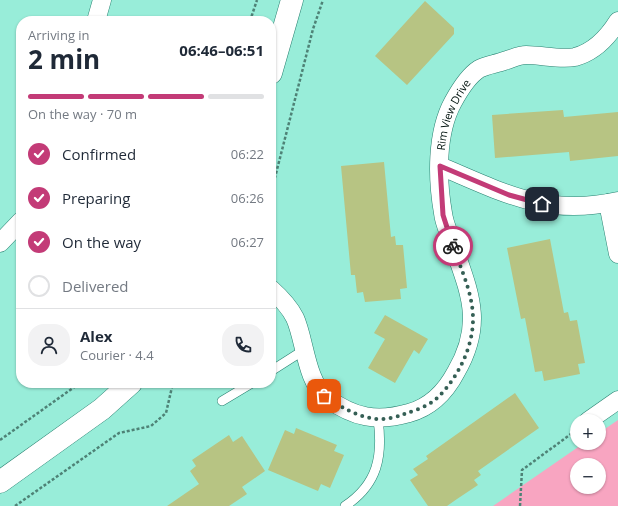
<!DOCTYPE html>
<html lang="en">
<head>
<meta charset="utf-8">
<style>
	:root { --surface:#fff; --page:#f2f2f3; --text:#1f2937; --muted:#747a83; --line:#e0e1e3; --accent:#c33b77 }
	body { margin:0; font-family:"Open Sans",sans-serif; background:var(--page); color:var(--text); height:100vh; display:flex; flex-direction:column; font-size:15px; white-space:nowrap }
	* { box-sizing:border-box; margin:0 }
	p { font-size:13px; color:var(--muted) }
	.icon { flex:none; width:22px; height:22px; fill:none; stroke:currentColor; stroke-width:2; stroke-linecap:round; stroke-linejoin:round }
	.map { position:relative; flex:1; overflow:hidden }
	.panel { position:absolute; left:16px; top:16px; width:260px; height:372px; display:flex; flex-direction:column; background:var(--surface); border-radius:16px; box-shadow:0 1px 3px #0004 }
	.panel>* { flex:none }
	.buttons { position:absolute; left:570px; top:414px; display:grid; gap:8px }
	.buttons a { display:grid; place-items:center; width:36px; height:36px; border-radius:50%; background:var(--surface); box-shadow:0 1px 3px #0004; font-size:20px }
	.pin { position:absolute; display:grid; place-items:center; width:34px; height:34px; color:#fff; margin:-17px; border-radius:8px; box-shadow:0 2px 6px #0006 }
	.courier { position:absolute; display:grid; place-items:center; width:40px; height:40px; margin:-20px; border:3px solid #c33b77; border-radius:50%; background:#fff; color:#222; box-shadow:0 1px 5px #0007 }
	.summary em { font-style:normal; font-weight:700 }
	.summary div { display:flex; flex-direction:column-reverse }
	.summary { display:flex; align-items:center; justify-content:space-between; height:68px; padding:0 12px }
	h1 { font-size:26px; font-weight:700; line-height:30px }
	.bar { display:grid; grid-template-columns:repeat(4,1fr); gap:6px 4px; align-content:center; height:48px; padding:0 12px }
	.bar i { height:5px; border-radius:3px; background:var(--line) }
	.bar .current { background:var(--accent) }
	.bar p { grid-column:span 4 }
	.line { display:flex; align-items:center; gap:10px; padding:0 12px; border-top:1px solid var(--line) }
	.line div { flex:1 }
	.round { display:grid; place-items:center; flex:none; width:42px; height:42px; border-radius:16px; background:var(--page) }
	ol { padding:0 12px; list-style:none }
	li { display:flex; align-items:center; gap:12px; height:44px }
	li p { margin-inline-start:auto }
	li .icon { padding:4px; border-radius:50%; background:var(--accent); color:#fff; stroke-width:4 }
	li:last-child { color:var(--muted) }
	li i { width:22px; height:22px; border:2px solid var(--line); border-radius:50% }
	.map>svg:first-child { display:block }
	.green { fill:#f8a5c1; fill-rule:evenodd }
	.building { fill:#b7c483 }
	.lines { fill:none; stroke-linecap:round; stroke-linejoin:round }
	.service-casing { stroke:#278070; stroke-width:10 }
	.minor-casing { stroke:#278070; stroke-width:19 }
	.secondary-casing { stroke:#278070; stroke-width:23 }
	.path { stroke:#4e8276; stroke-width:2.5; stroke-dasharray:3 2; stroke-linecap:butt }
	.service { stroke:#fff; stroke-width:9 }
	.minor { stroke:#fff; stroke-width:18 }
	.secondary { stroke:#fff; stroke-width:22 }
	.done { stroke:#355f55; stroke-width:4; stroke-dasharray:0 7.2 }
	.route { stroke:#c33b77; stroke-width:5 }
	.labels { text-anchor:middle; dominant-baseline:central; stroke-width:3; stroke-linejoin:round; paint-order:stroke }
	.street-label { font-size:11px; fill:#00120e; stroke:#98edd9 }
</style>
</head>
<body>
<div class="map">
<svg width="618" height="506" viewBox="0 0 618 506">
	<rect width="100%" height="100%" fill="#98edd9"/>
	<path class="green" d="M618 420V506H493L584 443H599V433ZM577 465H599V487H577Z"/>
	<path class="building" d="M425 1 454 28V34L407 85 375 56Z
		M563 110 564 117 618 112V156L570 161 569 152 495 158 492 115Z
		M384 162 391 237 395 236 396 245H403L407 288 400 289 401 299 365 302 363 292 357 293 355 275H351L341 166Z
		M550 239 564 313 568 312 570 321 577 320 585 363 578 364 580 374 544 381 542 371 535 372 525 318 521 319 507 248Z
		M385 315 428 339 419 354 414 350 395 383 368 368 385 339 374 333Z
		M515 393 539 428 478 471 481 475 474 480 478 485 457 499 447 506H428L410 480 418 475 413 469 428 459 426 456Z
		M296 428 337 445 334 451 344 455 330 488 321 484 318 491 268 470 285 430 294 434Z
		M229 435 233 442 242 436 265 471 242 487 247 494 229 506H167L199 484 190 471 196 466 192 460Z"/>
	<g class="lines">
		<defs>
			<path id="service" d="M271 371 304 350
				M222 401 252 383
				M345 506C378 484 383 456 378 419"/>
			<g id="minor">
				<path d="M96 21 102 0"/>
				<path d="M440 166C504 193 546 217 618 201"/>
				<path d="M608 203 618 254"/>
				<path d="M0 243 21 221"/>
				<path id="s1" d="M271 289C280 297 289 306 295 318 305 340 306 382 327 398 354 418 377 422 409 413 431 407 446 391 456 372 485 322 469 292 452 242 449 233 444 223 443 213 437 179 436 133 453 102 459 91 468 76 479 69 486 65 496 64 504 61 511 59 519 55 526 55 542 55 560 60 575 57 594 52 608 37 618 21"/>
				<path d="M588 421 618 400"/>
			</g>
			<path id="secondary" d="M271 73 292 0
				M0 482 102 409 131 383"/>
		</defs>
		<use href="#service" class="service-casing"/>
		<use href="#minor" class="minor-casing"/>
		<use href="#secondary" class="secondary-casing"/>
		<path class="path" d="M250 21 257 0
			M271 193 313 29 323 0
			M0 440 80 383
			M15 506 119 433 151 426 166 413 172 387 175 383
			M520 506 522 470 575 431"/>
		<use href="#service" class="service"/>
		<use href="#minor" class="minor"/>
		<use href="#secondary" class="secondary"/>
	</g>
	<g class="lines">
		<path class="done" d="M324 396C340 407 358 417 377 419 386 420 396 417 404 414 414 411 426 407 435 400 456 381 473 349 473 319 473 294 461 269 453 246"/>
		<path class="route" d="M453 246 443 215 440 166 509 195 542 204"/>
	</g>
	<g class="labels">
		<g class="street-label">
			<text stroke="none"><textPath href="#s1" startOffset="544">Rim View Drive</textPath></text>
		</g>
	</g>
</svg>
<div class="buttons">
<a>+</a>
<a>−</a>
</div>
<div class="pin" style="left:324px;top:396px;background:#ea580c"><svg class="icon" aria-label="bag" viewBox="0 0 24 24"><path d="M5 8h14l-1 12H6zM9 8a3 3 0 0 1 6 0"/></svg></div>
<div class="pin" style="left:542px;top:204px;background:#1f2937"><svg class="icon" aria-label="home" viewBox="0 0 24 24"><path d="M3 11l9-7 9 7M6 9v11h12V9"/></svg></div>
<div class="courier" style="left:453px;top:246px"><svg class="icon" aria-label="bike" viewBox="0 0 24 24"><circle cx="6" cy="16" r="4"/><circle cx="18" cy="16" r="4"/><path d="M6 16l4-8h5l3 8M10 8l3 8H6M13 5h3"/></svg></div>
<section class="panel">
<div class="summary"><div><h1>2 min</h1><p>Arriving in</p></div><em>06:46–06:51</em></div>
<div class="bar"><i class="current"></i><i class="current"></i><i class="current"></i><i></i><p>On the way · 70 m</p></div>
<ol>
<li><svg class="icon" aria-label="check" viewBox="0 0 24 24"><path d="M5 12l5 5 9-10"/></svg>Confirmed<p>06:22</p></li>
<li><svg class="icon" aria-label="check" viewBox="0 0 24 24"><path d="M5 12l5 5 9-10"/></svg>Preparing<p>06:26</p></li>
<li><svg class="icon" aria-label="check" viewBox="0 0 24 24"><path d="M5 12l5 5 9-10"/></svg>On the way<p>06:27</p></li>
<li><i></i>Delivered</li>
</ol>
<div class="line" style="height:72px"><a class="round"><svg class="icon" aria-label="person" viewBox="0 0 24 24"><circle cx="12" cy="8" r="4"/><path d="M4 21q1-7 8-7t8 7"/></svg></a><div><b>Alex</b><p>Courier · 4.4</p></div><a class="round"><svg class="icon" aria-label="phone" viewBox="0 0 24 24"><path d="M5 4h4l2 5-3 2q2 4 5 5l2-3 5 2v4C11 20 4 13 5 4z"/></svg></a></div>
</section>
</div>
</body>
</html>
